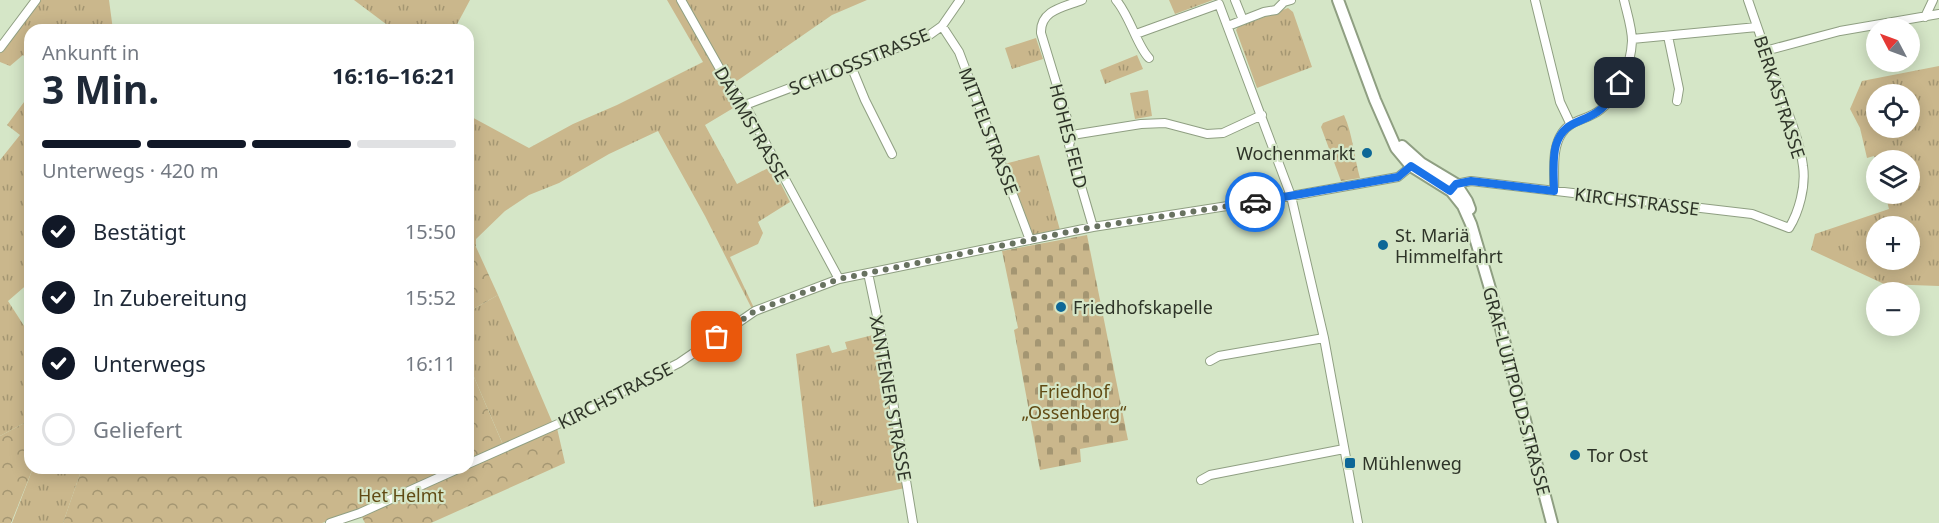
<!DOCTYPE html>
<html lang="de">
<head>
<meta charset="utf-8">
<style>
	:root { --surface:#fff; --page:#f6f6f7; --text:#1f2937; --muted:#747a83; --line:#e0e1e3; --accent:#111827 }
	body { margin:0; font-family:"Noto Sans",sans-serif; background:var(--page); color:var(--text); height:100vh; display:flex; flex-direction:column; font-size:22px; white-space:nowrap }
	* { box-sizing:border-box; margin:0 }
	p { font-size:20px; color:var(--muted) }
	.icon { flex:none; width:33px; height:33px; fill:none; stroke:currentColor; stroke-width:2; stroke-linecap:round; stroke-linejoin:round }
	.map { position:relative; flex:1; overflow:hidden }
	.panel { position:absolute; left:24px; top:24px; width:450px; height:450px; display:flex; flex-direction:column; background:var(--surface); border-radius:18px; box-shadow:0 3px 15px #0003 }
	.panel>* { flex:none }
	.needle { width:39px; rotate:311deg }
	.fabs { position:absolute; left:1866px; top:18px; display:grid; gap:12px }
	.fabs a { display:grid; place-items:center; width:54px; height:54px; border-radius:50%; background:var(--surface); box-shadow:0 3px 15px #0003; font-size:30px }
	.pin { position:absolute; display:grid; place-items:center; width:51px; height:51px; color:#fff; margin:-26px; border-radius:12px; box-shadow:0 3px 9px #0006 }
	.courier { position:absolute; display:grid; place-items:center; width:60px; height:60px; margin:-30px; border:4px solid #1a73e8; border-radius:50%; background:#fff; color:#222; box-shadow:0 2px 8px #0007 }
	.head em { font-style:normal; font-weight:700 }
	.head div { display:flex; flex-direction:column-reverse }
	.head { display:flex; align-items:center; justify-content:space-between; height:102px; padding:0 18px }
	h1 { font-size:39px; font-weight:700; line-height:45px }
	.bar { display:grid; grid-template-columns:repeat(4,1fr); gap:9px 6px; align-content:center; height:72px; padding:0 18px }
	.bar i { height:8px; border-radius:4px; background:var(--line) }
	.bar .active { background:var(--accent) }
	.bar p { grid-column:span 4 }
	ol { padding:0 18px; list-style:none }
	li { display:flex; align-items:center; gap:18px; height:66px }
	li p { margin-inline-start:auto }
	li .icon { padding:6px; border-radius:50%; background:var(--accent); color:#fff; stroke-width:4 }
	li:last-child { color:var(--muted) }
	li i { width:33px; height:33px; border:3px solid var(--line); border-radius:50% }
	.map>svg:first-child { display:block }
	.grass { fill:url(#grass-tufts); fill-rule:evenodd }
	.forest { fill:url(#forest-crowns) }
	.cemetery { fill:url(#cemetery-stones) }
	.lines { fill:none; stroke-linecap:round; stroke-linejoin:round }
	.street-casing { stroke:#8f9f82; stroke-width:10 }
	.secondary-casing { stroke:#8f9f82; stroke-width:14 }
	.street { stroke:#fff; stroke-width:8 }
	.secondary { stroke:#fff; stroke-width:10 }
	.done { stroke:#687260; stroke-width:6; stroke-dasharray:0 10.8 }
	.route { stroke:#1a73e8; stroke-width:8 }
	.poi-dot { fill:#0d6797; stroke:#d5e6c7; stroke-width:2 }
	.labels { text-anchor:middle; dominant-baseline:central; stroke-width:4.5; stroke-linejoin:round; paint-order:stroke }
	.street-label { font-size:18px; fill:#2e3428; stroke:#d5e6c7 }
	.poi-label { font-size:18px; fill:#2e3428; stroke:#d5e6c7; text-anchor:start }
	.park-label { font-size:18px; fill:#614b14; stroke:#d5e6c7 }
</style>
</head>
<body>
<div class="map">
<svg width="1939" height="523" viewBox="0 0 1939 523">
	<defs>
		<pattern id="grass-tufts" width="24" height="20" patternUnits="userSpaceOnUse" patternTransform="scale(1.5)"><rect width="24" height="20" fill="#cab78c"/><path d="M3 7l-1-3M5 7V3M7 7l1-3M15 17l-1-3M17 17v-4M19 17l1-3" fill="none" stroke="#a49672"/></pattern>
		<pattern id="forest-crowns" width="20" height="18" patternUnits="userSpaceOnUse" patternTransform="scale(1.5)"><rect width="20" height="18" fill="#cab78c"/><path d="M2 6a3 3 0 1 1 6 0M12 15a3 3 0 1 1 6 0" fill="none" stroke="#a49672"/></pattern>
		<pattern id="cemetery-stones" width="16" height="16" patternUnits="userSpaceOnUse" patternTransform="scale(1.5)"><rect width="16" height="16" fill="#cab78c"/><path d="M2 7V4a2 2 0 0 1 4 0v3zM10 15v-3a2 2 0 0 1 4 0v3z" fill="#a49672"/></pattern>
	</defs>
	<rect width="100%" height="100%" fill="#d5e6c7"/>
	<path class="grass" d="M39 0H109L113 30H30V62L23 55 10 66 0 62V51Z
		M354 0H470L454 30H394Z
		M667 0H679L740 104 705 125 737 184 772 166 790 202 758 222 763 233 758 244 730 257 754 308 752 309 705 216 658 131 609 154 559 183 529 195 505 211 476 239V247L468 237V115L529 148 573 124 617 105 703 62Z
		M684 0H867L832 15 731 85Z
		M1169 0H1213L1175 14Z
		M1288 8 1293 12 1312 67 1257 88 1236 30 1238 27Z
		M1036 38 1043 59 1012 69 1005 48Z
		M1137 55 1143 69 1105 84 1100 70Z
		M1939 66V286L1884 284 1811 250 1815 234 1889 209 1885 194H1910V160H1876V163L1874 156 1867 158 1860 128 1850 109 1862 81ZM1876 94H1910V128H1876ZM1876 226H1910V260H1876Z
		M1148 90 1152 116 1135 119 1130 93Z
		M30 94V282L8 301 30 335V420L0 436V160L20 135 7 125Z
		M1039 155 1060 230 1031 235 1004 164Z
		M498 295 553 424 504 447 468 363V312Z
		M877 334 905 488 814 507 796 354 829 345 832 353 847 349 845 342Z
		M33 468H82L63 523H12Z"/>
	<path class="forest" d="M1344 115C1353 135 1354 157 1360 178L1341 181 1321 127 1323 123Z
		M468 237 476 247 498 295 468 312Z
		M468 363 506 452 557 428 565 463 431 523H365L359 511 322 523H63L82 468H468Z
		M30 420V468H33L11 523H0V436Z"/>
	<path class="cemetery" d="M1087 235 1128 440 1080 449 1081 462 1040 470 1014 330 1018 328 1002 251Z"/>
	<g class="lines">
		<defs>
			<path id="street" d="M681 0 729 85 745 105 839 279
				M1082 0C1064 7 1040 10 1041 33L1072 135 1069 145 1093 227
				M1116 0C1130 16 1137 46 1149 58
				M1235 0 1243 20
				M1535 0 1560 102 1570 123
				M1925 17 1933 0
				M942 26 959 52 1030 240
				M1228 26 1264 12 1276 10 1284 2 1291 0
				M1136 34 1219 4 1291 196 1324 338 1358 523
				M1668 36 1679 89 1677 101
				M1632 39 1757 27
				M0 48 36 0
				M1765 51 1840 31 1939 14
				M851 66 865 100 892 154
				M745 105 928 36 942 26 960 0
				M1072 135 1141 124 1165 123 1207 134 1223 133 1262 115
				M1453 187 1456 184 1471 181 1752 214 1789 228C1799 212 1806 186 1803 166 1800 142 1790 119 1782 96 1770 64 1759 32 1748 0
				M1554 191C1555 173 1551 149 1562 133 1571 119 1588 120 1600 110 1619 96 1631 64 1632 41 1632 28 1627 13 1624 0
				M868 273 886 359 913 523
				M1210 361 1219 356 1324 338
				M468 464 558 424 679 363 755 311 839 279 1093 227 1291 196 1398 177 1415 163
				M1201 480 1210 475 1344 449
				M330 523 360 513 460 468"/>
			<path id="secondary" d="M1338 0 1375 100 1396 148 1411 166 1451 191 1463 206 1471 224 1494 302 1552 523
				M1402 146 1421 163 1456 184 1467 201 1470 209"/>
		</defs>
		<use href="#street" class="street-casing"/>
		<use href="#secondary" class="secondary-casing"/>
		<use href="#street" class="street"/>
		<use href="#secondary" class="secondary"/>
	</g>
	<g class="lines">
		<path class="done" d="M717 337 755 311 839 279 1093 227 1255 202"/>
		<path class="route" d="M1255 202 1398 177 1411 166 1450 191 1456 184 1471 181 1554 191C1554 177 1552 158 1556 145 1564 119 1584 124 1601 109 1610 102 1615 93 1620 83"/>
	</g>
	<g class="poi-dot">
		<circle cx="1367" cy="153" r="6"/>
		<circle cx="1383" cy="245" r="6"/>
		<circle cx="1061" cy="307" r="6"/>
		<circle cx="1575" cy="455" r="6"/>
		<rect x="1344" y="457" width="12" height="12" rx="3"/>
	</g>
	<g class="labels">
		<g class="street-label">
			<text transform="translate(859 61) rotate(-22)">SCHLOSSSTRASSE</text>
			<text transform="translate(1780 97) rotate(72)">BERKASTRASSE</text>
			<text transform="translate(752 124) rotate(60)">DAMMSTRASSE</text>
			<text transform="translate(989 131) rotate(69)">MITTELSTRASSE</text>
			<text transform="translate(1069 136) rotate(76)">HOHES FELD</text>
			<text transform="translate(1637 201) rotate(7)">KIRCHSTRASSE</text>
			<text transform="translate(1517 391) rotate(75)">GRAF-LUITPOLD-STRASSE</text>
			<text transform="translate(615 395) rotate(-27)">KIRCHSTRASSE</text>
			<text transform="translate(891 398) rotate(80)">XANTENER STRASSE</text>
		</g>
		<g class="poi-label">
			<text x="1355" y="153" text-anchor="end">Wochenmarkt</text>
			<text x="1395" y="235">St. Mariä<tspan x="1395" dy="21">Himmelfahrt</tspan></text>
			<text x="1073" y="307">Friedhofskapelle</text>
			<text x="1587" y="455">Tor Ost</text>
			<text x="1362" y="463">Mühlenweg</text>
		</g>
		<g class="park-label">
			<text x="1074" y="391">Friedhof<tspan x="1074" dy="21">„Ossenberg“</tspan></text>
			<text x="401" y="495">Het Helmt</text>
		</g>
	</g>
</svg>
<div class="fabs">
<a><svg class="needle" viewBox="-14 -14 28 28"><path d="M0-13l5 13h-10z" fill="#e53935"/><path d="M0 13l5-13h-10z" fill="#747a83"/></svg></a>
<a><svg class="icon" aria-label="locate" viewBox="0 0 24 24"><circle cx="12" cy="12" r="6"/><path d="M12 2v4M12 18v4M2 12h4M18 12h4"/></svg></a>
<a><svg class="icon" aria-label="layers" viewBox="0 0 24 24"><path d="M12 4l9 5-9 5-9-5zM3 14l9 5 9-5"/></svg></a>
<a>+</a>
<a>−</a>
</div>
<div class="pin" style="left:717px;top:337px;background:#ea580c"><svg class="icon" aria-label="bag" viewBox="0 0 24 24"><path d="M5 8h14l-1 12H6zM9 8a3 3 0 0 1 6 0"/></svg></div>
<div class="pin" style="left:1620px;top:83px;background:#1f2937"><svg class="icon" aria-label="home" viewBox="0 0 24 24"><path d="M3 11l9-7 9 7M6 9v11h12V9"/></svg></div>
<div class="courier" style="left:1255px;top:202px"><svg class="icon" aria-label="car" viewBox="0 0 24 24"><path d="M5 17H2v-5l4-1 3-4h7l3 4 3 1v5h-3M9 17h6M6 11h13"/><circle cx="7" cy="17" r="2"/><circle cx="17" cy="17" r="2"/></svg></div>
<section class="panel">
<div class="head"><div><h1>3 Min.</h1><p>Ankunft in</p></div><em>16:16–16:21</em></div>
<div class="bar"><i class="active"></i><i class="active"></i><i class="active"></i><i></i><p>Unterwegs · 420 m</p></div>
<ol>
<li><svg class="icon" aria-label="check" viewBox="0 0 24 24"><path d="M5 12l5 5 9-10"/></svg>Bestätigt<p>15:50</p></li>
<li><svg class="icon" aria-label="check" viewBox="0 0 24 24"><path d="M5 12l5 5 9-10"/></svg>In Zubereitung<p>15:52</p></li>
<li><svg class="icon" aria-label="check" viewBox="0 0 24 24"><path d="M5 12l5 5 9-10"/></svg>Unterwegs<p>16:11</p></li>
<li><i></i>Geliefert</li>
</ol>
</section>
</div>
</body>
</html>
